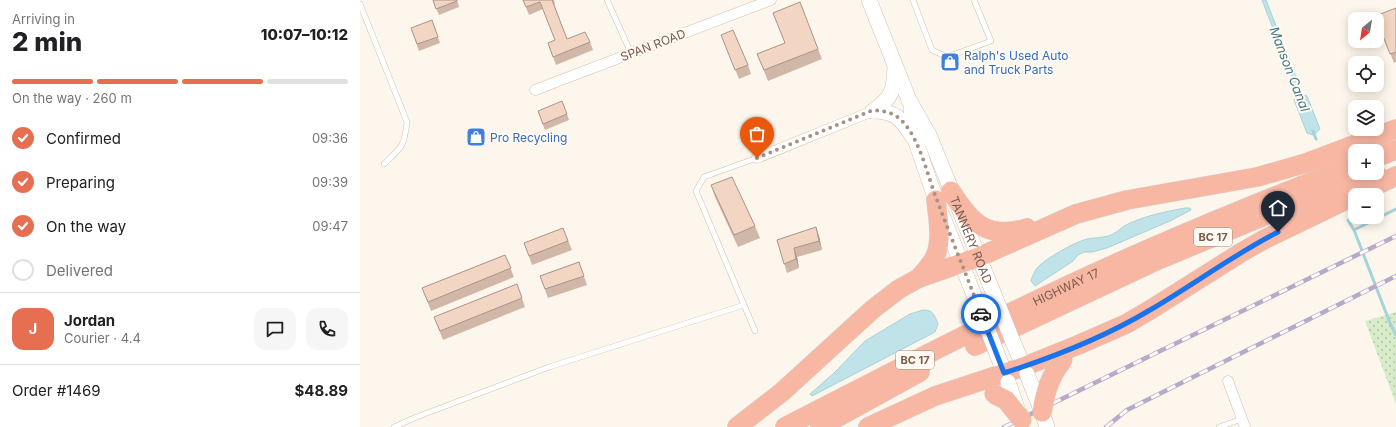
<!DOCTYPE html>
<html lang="en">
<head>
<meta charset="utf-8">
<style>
	:root { --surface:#fff; --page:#f6f6f6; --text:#202124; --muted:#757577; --line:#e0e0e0; --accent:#e76f51 }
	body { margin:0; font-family:Inter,sans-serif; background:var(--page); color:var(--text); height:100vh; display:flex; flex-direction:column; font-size:15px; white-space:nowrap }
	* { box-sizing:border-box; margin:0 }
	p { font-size:13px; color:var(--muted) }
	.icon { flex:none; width:22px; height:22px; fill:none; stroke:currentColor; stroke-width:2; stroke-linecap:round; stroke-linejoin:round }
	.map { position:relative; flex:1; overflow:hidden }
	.details { display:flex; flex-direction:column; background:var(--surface); width:360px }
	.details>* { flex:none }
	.needle { width:26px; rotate:210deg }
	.fabs { position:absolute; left:988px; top:12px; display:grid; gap:8px }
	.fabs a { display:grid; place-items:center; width:36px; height:36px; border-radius:8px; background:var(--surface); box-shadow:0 2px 10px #0003; font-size:20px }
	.pin { position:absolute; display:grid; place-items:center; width:34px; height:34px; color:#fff; margin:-41px -17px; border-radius:50% 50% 50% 0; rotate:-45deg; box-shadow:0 0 4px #0007 }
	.pin .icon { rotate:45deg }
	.courier { position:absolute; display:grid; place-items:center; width:40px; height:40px; margin:-20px; border:3px solid #1a73e8; border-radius:50%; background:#fff; color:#222; box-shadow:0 1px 5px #0007 }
	.summary em { font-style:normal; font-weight:800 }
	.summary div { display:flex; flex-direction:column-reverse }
	.summary { display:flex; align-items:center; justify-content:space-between; height:68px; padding:0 12px }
	h1 { font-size:26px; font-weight:800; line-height:30px }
	.bar { display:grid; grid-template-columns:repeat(4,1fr); gap:6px 4px; align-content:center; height:48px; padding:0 12px }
	.bar i { height:5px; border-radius:3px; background:var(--line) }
	.bar .on { background:var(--accent) }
	.bar p { grid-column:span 4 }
	.line { display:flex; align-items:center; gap:10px; padding:0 12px; border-top:1px solid var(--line) }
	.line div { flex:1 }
	.round { display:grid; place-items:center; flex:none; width:42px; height:42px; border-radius:12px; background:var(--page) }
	ol { padding:0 12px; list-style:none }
	li { display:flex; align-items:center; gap:12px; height:44px }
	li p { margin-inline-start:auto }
	li .icon { padding:4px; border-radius:50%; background:var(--accent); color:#fff; stroke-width:4 }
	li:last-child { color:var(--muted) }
	li i { width:22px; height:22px; border:2px solid var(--line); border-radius:50% }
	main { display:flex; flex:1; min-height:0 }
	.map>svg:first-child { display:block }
	.grass { fill:url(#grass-dots) }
	.water { fill:#bfe3e8; stroke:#a5d3da }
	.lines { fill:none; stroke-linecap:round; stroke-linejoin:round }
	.stream { stroke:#a5d3da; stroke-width:3 }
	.lane-casing { stroke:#d1beb0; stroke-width:6 }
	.street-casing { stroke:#d1beb0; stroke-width:11 }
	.secondary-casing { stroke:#d6c0b0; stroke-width:16 }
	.highway-casing { stroke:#dad1cd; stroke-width:20 }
	.lane { stroke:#fff; stroke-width:5 }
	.street { stroke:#fff; stroke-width:10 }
	.secondary { stroke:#fff; stroke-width:15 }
	.highway { stroke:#f7b7a3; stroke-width:19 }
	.rail-casing { stroke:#b9a8c9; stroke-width:4.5 }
	.rail { stroke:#fffaf3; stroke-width:3; stroke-dasharray:9; stroke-linecap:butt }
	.secondary-bridge-casing { stroke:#d6c0b0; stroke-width:16; stroke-linecap:butt }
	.highway-bridge-casing { stroke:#dad1cd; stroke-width:20; stroke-linecap:butt }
	.secondary-bridge { stroke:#fff; stroke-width:15 }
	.highway-bridge { stroke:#f7b7a3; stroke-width:19 }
	.wall { fill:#d1b7a8 }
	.shaded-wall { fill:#aa9588 }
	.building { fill:#f3d5c3; stroke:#aa9588 }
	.done { stroke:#a89285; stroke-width:4; stroke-dasharray:0 7.2 }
	.route { stroke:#1a73e8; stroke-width:5 }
	.labels { text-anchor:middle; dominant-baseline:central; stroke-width:4; stroke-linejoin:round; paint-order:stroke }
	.shield { fill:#fffaf3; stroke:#a28b7f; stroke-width:1 }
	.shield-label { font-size:11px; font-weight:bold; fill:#7a5c4d }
	.street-label { font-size:12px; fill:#7a5c4d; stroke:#fffaf3 }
	.shop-label { font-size:12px; fill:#366cbe; stroke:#fffaf3; text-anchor:start }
	.water-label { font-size:13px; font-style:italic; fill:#437c86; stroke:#fffaf3 }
</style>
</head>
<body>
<main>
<section class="details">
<div class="summary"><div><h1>2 min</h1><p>Arriving in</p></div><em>10:07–10:12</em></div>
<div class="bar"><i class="on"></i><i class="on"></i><i class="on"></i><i></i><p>On the way · 260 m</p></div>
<ol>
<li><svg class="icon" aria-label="check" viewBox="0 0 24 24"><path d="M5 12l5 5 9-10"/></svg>Confirmed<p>09:36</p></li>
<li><svg class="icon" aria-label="check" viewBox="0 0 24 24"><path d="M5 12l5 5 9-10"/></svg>Preparing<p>09:39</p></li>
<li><svg class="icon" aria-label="check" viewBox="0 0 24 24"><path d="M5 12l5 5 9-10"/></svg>On the way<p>09:47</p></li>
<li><i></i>Delivered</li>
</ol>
<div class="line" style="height:72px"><b class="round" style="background:var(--accent);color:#fff">J</b><div><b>Jordan</b><p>Courier · 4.4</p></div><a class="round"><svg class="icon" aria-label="chat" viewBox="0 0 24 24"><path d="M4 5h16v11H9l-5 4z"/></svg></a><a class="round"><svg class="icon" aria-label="phone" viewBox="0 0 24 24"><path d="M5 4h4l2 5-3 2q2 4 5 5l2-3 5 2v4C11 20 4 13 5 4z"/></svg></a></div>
<div class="line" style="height:52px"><div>Order #1469</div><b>$48.89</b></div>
</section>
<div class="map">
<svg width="1036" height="427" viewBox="0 0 1036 427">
	<defs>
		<pattern id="grass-dots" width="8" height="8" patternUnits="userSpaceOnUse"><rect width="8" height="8" fill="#d8ecc9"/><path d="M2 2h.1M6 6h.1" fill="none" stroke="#b4c2a5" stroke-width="1.8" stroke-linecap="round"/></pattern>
	</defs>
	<rect width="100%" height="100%" fill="#fdf6ec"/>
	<path class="grass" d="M1036 312V404L1005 321Z"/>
	<path class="water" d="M902 0H906L943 95 947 96 960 129 953 135 947 133 934 100 938 93Z
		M825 208H830L831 210 810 221 747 248 732 252H724L718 255 713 261 675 286 671 281C672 277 674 272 677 268 686 258 715 242 727 239 734 238 747 237 751 235 756 233 760 229 764 226 783 216 804 212 825 208Z
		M563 310C574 310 574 315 578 324L575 332 452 396 450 394 474 373 505 341 550 314Z"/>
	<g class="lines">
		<path class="stream" d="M953 131 956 139
			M988 220 994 230 1030 323 1036 335
			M994 230 1036 209"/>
		<defs>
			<path id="lane" d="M247 0 271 53
				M553 0 572 50 587 57 631 41 614 0
				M0 4 47 122C44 147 42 147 24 164
				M395 331 336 191 344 177 397 158
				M34 427 54 418 189 367 384 305
				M859 427 882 419"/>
			<path id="street" d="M175 90 411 0
				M397 158 513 111
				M868 381 885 427"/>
			<g id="secondary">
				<path id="s1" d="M509 0 549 100 569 135 635 297"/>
				<path d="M551 108 555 139 576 200 618 305"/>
				<path d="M513 111C533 97 534 90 535 67"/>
				<path d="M513 111C536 111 541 119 553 137"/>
				<path d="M653 342 667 374"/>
				<path d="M636 351 648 382"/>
				<path d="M682 412 687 427"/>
			</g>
			<g id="highway">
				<path d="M1017 157 1036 150"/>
				<path d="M591 191C611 223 627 240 667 228"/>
				<path d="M559 278C564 272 570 266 574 259 583 242 578 218 576 200"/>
				<path d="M615 346 798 260 933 204 1016 173"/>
				<path d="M377 427 422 392 513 309 539 289 559 278 619 257 716 214 767 200 897 177 946 163 1036 129"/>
				<path id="s2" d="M425 427C546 365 666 302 791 248 858 219 926 191 995 165"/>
				<path d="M460 427 560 372"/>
				<path d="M508 427 575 396 663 367 718 345 766 324 790 310 882 252 905 239 1036 176"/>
			</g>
		</defs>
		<use href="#lane" class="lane-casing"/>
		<use href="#street" class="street-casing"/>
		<use href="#secondary" class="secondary-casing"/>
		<use href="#highway" class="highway-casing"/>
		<use href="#lane" class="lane"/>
		<use href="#street" class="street"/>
		<use href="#secondary" class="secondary"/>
		<use href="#highway" class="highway"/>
		<defs>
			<path id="rail" d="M644 427 1036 236
				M746 427 767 410 1036 276"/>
		</defs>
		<use href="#rail" class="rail-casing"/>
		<use href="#rail" class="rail"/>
		<defs>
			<path id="secondary-bridge" d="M635 297 653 342
				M618 305 636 351
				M667 374 682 412
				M648 382 658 411"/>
			<path id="highway-bridge" d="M634 394 646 400 662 420
				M682 412C685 392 690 376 703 360"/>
		</defs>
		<use href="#secondary-bridge" class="secondary-bridge-casing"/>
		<use href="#highway-bridge" class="highway-bridge-casing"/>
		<use href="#secondary-bridge" class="secondary-bridge"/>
		<use href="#highway-bridge" class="highway-bridge"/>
	</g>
	<path class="wall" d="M73 0H97L99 7 79 15Z
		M163 0H194L195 4 194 5 207 39 230 42 233 50 196 65 188 43 195 40 183 9 169 15Z
		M1036 8V62L1034 63 1019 25Z
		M413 13 458 49 462 59 408 81 397 54 425 43Z
		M72 20 80 43 59 51 51 28Z
		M361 35 388 65 391 74 379 79Z
		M178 111 207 114 209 120 185 130Z
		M351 185 395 226 400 238 378 247 355 197Z
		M203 228 212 250 172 265 164 243Z
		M459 236 462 250 437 257 439 268 427 273 417 240Z
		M145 255 154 277 71 311 62 288Z
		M219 262 227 285 188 298 180 276Z
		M157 284 165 307 83 340 74 317Z"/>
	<path class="shaded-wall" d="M456 227 459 236 462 250 459 241Z
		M434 248 437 257 439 268 436 259Z"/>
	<path class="building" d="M73 0H97V1L76 9Z
		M163 0H192L207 39 225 32 230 42 193 57 188 43 195 40 180 2 166 7Z
		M440 2 458 49 404 70 397 54 425 43 413 13Z
		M1036 8V52L1030 54 1015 16Z
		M72 20 78 37 57 44 51 28Z
		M373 30 388 65 375 70 361 35Z
		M202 101 207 114 183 124 178 111Z
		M372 177 395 226 374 235 351 185Z
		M456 227 459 241 434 248 436 259 424 264 417 240Z
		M203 228 208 241 169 256 164 243Z
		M145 255 151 268 68 302 62 288Z
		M219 262 224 276 185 289 180 276Z
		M157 284 162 298 80 331 74 317Z"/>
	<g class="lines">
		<path class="done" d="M397 158 513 110C525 111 535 113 543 122 561 142 567 175 577 200 591 238 607 276 621 314"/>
		<path class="route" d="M621 314 644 373C694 357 745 337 790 310 833 285 873 255 918 232"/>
	</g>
	<defs>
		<symbol id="shop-square" viewBox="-11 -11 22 22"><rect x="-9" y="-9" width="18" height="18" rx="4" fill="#3f7fe0" stroke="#fffaf3"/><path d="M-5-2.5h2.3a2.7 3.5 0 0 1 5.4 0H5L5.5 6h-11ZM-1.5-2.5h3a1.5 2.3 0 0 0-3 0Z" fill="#fff"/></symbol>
	</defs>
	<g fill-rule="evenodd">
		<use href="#shop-square" x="579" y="51" width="22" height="22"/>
		<use href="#shop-square" x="105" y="126" width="22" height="22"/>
	</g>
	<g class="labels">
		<g class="shield">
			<rect x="834" y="228" width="38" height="18" rx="3"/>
			<rect x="536" y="351" width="38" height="18" rx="3"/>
		</g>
		<g class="shield-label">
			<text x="853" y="237">BC 17</text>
			<text x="555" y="360">BC 17</text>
		</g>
		<g class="street-label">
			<text transform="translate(293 45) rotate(-21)">SPAN ROAD</text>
			<text stroke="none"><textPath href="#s1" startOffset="261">TANNERY ROAD</textPath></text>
			<text stroke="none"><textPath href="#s2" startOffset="314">HIGHWAY 17</textPath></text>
		</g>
		<g class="shop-label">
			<text x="604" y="55">Ralph's Used Auto<tspan x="604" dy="14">and Truck Parts</tspan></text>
			<text x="130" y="137">Pro Recycling</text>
		</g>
		<g class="water-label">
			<text transform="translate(930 69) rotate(69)">Manson Canal</text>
		</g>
	</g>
</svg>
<div class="fabs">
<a><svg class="needle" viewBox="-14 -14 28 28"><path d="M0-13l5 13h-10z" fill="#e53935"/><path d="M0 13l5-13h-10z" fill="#757577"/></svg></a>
<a><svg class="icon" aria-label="locate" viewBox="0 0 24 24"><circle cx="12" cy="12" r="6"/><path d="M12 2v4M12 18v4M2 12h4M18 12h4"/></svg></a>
<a><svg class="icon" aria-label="layers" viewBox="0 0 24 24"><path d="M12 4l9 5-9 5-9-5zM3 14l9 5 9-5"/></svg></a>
<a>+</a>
<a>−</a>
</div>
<div class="pin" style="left:397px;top:158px;background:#ea580c"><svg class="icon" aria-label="bag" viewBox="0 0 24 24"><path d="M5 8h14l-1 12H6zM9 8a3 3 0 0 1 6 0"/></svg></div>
<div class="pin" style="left:918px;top:232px;background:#1f2937"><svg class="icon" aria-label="home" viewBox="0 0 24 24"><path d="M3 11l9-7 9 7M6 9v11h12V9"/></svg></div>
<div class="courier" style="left:621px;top:314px"><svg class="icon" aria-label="car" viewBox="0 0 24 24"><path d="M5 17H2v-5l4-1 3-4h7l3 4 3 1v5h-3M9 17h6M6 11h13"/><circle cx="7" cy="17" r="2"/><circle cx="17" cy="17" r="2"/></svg></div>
</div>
</main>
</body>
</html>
